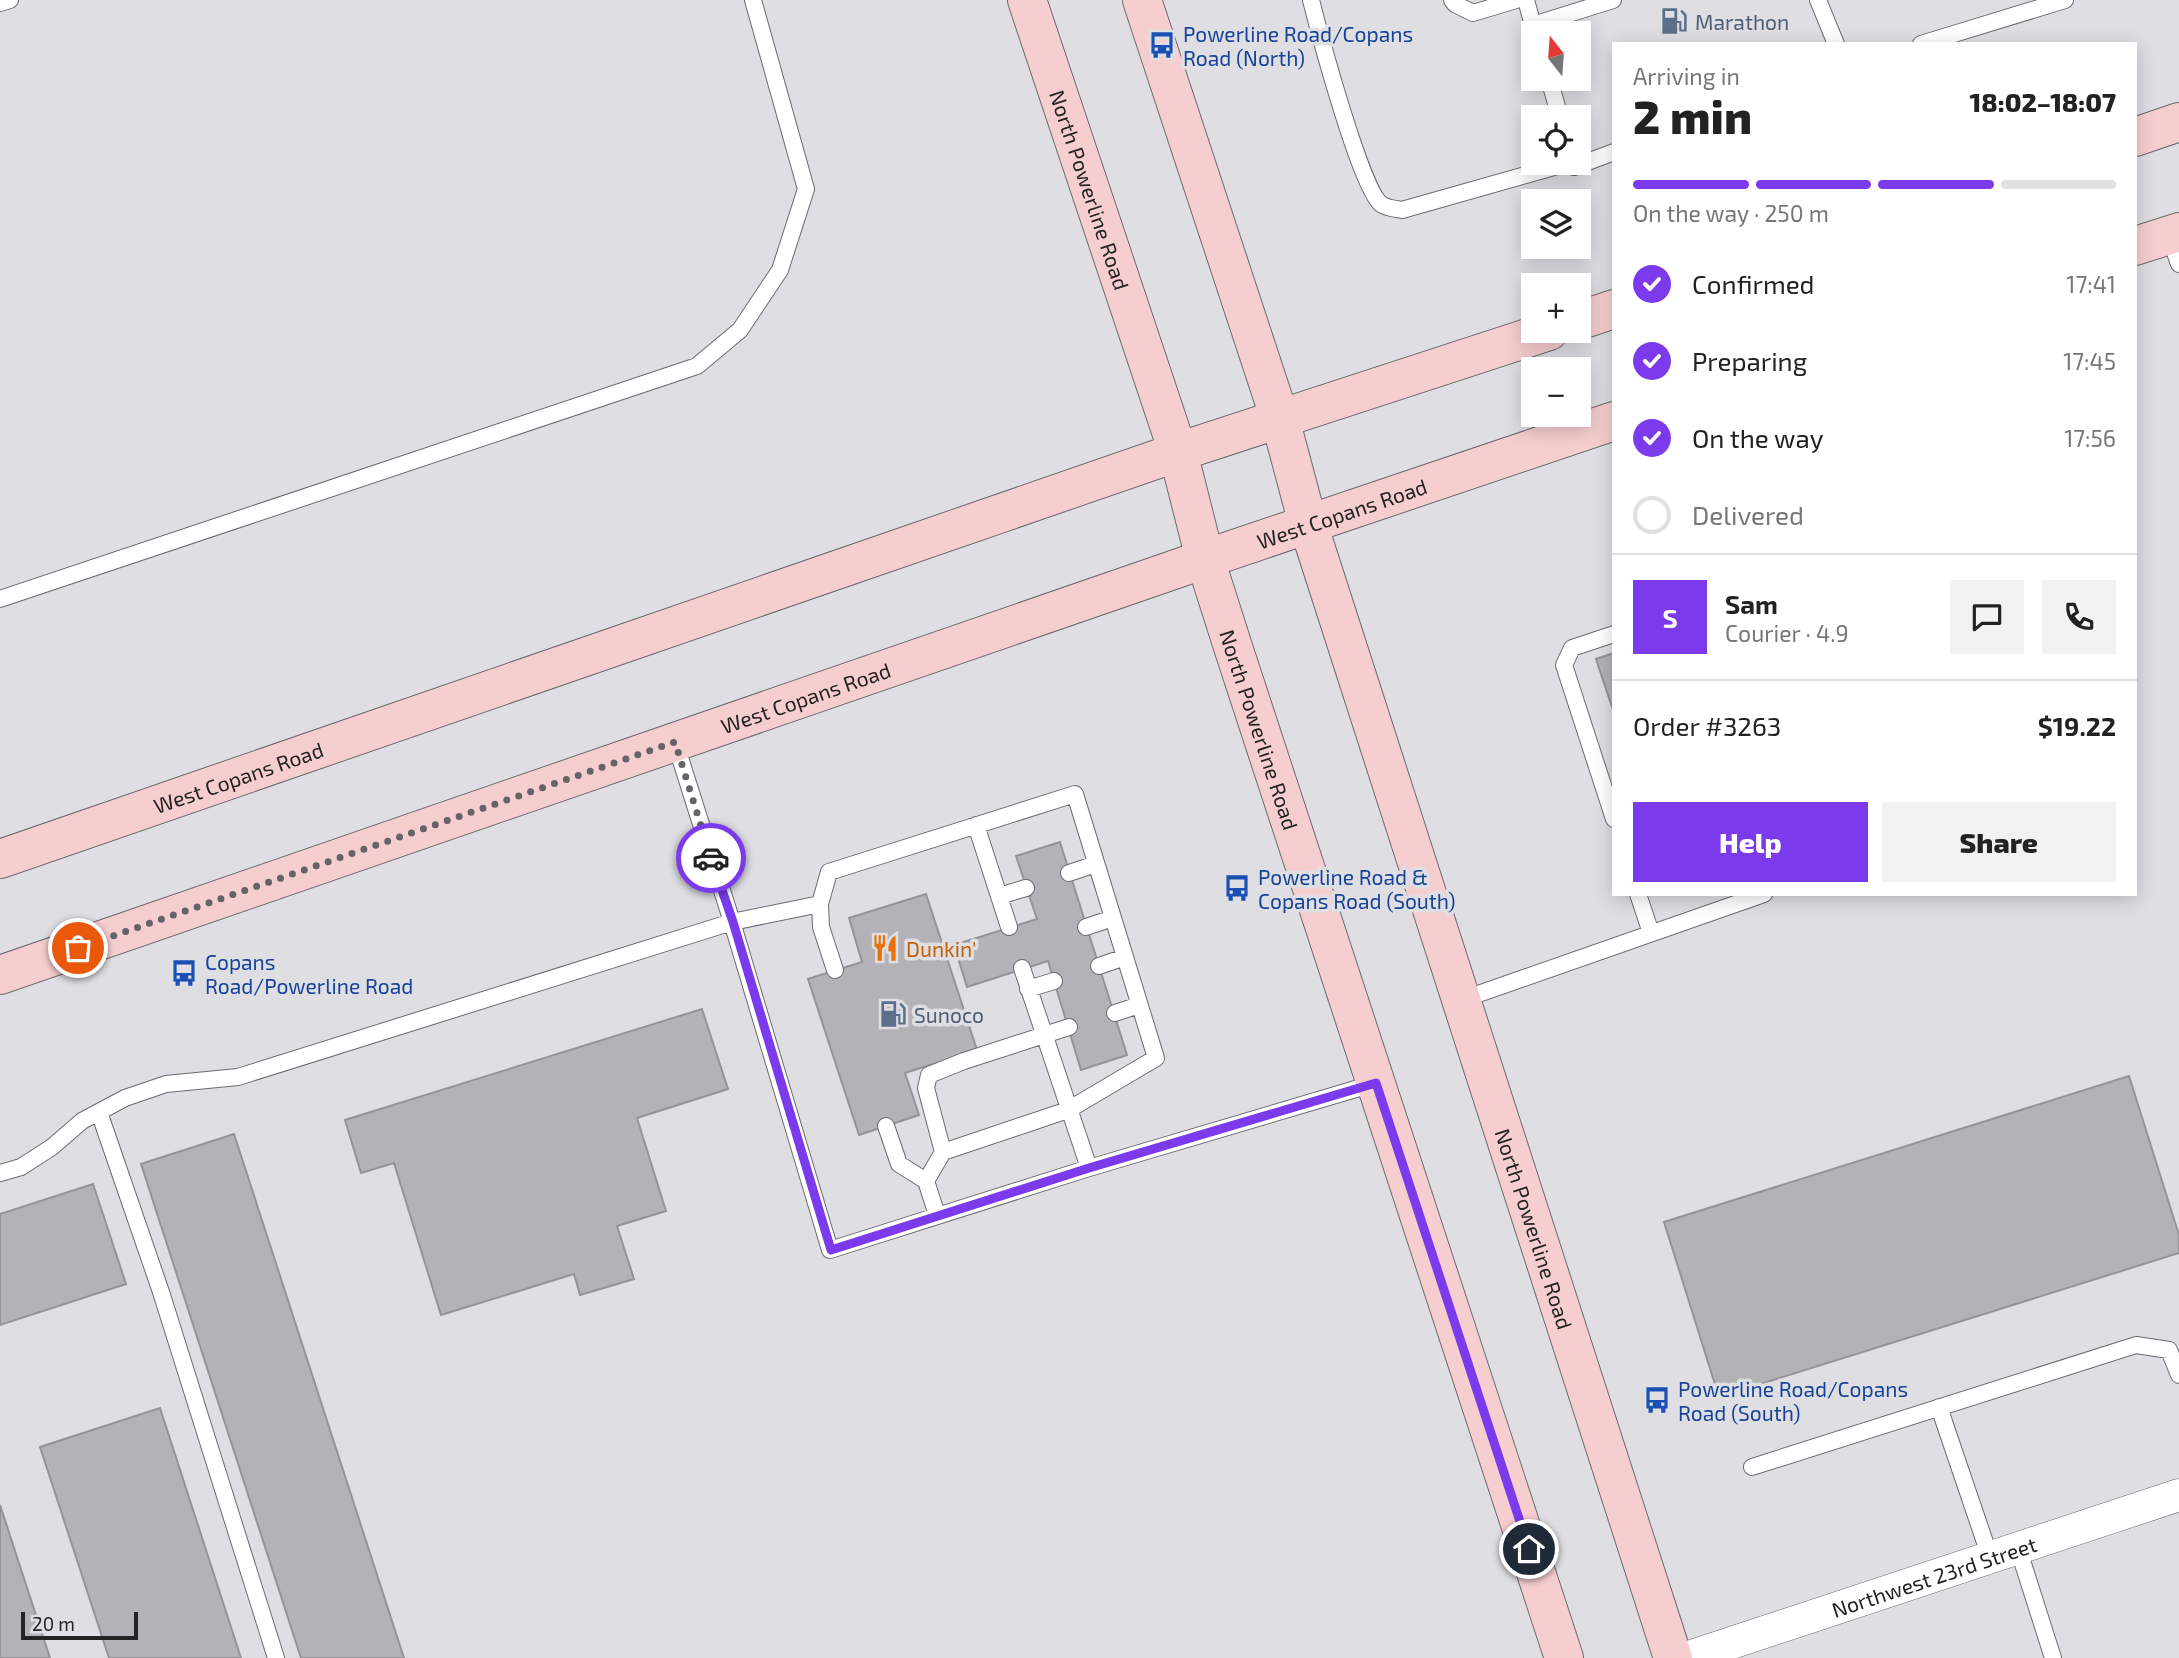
<!DOCTYPE html>
<html lang="en">
<head>
<meta charset="utf-8">
<style>
	:root { --surface:#fff; --page:#f2f2f2; --text:#222; --muted:#767676; --line:#e0e0e0; --accent:#7c3aed }
	body { margin:0; font-family:"Exo 2",sans-serif; background:var(--page); color:var(--text); height:100vh; display:flex; flex-direction:column; font-size:26px; white-space:nowrap }
	* { box-sizing:border-box; margin:0 }
	p { font-size:23px; color:var(--muted) }
	.icon { flex:none; width:38px; height:38px; fill:none; stroke:currentColor; stroke-width:2; stroke-linecap:round; stroke-linejoin:round }
	.map { position:relative; flex:1; overflow:hidden }
	.sheet { position:absolute; left:1612px; top:42px; width:525px; height:854px; display:flex; flex-direction:column; background:var(--surface); border-radius:0px; box-shadow:0 4px 18px #0003 }
	.sheet>* { flex:none }
	.needle { width:46px; rotate:343deg }
	.fabs { position:absolute; left:1521px; top:21px; display:grid; gap:14px }
	.fabs a { display:grid; place-items:center; width:70px; height:70px; border-radius:0px; background:var(--surface); box-shadow:0 4px 18px #0003; font-size:35px }
	.scale { position:absolute; left:21px; bottom:18px; width:117px; box-sizing:border-box; padding-left:7px; border:4px solid #232324; border-top:0; font-size:19px; line-height:24px; white-space:nowrap; color:#232324; -webkit-text-stroke:5px #dedee3; paint-order:stroke }
	.pin { position:absolute; display:grid; place-items:center; width:60px; height:60px; color:#fff; margin:-30px; border:4px solid #fff; border-radius:50%; box-shadow:0 2px 7px #0007 }
	.courier { position:absolute; display:grid; place-items:center; width:70px; height:70px; margin:-35px; border:5px solid #7c3aed; border-radius:50%; background:#fff; color:#222; box-shadow:0 2px 9px #0007 }
	.head em { font-style:normal; font-weight:800 }
	.head div { display:flex; flex-direction:column-reverse }
	.head { display:flex; align-items:center; justify-content:space-between; height:119px; padding:0 21px }
	h1 { font-size:46px; font-weight:800; line-height:52px }
	.bar { display:grid; grid-template-columns:repeat(4,1fr); gap:10px 7px; align-content:center; height:84px; padding:0 21px }
	.bar i { height:9px; border-radius:5px; background:var(--line) }
	.bar .selected { background:var(--accent) }
	.bar p { grid-column:span 4 }
	.line { display:flex; align-items:center; gap:18px; padding:0 21px; border-top:2px solid var(--line) }
	.line div { flex:1 }
	.round { display:grid; place-items:center; flex:none; width:74px; height:74px; border-radius:0px; background:var(--page) }
	ol { padding:0 21px; list-style:none }
	li { display:flex; align-items:center; gap:21px; height:77px }
	li p { margin-inline-start:auto }
	li .icon { padding:7px; border-radius:50%; background:var(--accent); color:#fff; stroke-width:4 }
	li:last-child { color:var(--muted) }
	li i { width:38px; height:38px; border:4px solid var(--line); border-radius:50% }
	.button { display:flex; gap:14px; margin-top:auto; padding:14px 21px }
	.button a { flex:1; height:80px; border-radius:0px; background:var(--accent); color:#fff; font-size:28px; font-weight:800; line-height:80px; text-align:center }
	.button a+a { background:var(--page); color:var(--text) }
	.map>svg:first-child { display:block }
	.building { fill:#b2b2b7; stroke:#949498; stroke-width:2 }
	.lines { fill:none; stroke-linecap:round; stroke-linejoin:round }
	.lane-casing { stroke:#6b6b6f; stroke-width:18 }
	.street-casing { stroke:#6b6b6f; stroke-width:33 }
	.secondary-casing { stroke:#6b6b6f; stroke-width:40 }
	.lane { stroke:#fff; stroke-width:16 }
	.street { stroke:#fff; stroke-width:32 }
	.secondary { stroke:#f7ced0; stroke-width:38 }
	.done { stroke:#646467; stroke-width:7; stroke-dasharray:0 12.6 }
	.route { stroke:#7c3aed; stroke-width:9 }
	.labels { text-anchor:middle; dominant-baseline:central; stroke-width:7; stroke-linejoin:round; paint-order:stroke }
	.service-label { font-size:21px; fill:#4e5e75; stroke:#dedee3; text-anchor:start }
	.transit-label { font-size:21px; fill:#164399; stroke:#dedee3; text-anchor:start }
	.street-label { font-size:21px; fill:#232324; stroke:#dedee3 }
	.food-label { font-size:21px; fill:#c56008; stroke:#dedee3; text-anchor:start }
</style>
</head>
<body>
<div class="map">
<svg width="2179" height="1658" viewBox="0 0 2179 1658">
	<rect width="100%" height="100%" fill="#dedee3"/>
	<path class="building" d="M1614 653V713L1596 659Z
		M1060 842 1127 1055 1081 1070 1048 961 967 987 954 945 1037 919 1016 856Z
		M926 894 977 1050 905 1073 919 1115 859 1135 808 979 862 962 849 918Z
		M702 1009 728 1089 637 1118 666 1211 617 1226 634 1279 580 1295 574 1274 441 1315 394 1163 361 1173 345 1120Z
		M2129 1076 2179 1235V1253L1719 1397 1664 1222Z
		M234 1134 404 1658H301L141 1164Z
		M93 1184 126 1284 0 1325V1214Z
		M160 1408 241 1658H109L40 1447Z
		M0 1505 50 1658H0Z"/>
	<g class="lines">
		<defs>
			<path id="lane" d="M1311 0C1319 32 1361 189 1381 204 1386 208 1397 209 1402 210L1568 163
				M1452 0 1455 4 1473 13 1516 0
				M1526 0 1535 33
				M1818 0 1836 44
				M0 3 10 0
				M1533 25 1613 0
				M1921 44 2065 0
				M1549 79 1560 117
				M1573 163 1574 167 1614 152
				M2169 235 2179 264
				M0 599 697 366 740 330 780 270 806 189 753 0
				M1614 634 1572 648 1564 665 1614 819
				M675 742 732 922 830 1250 1089 1168 1376 1083
				M976 825 1009 927
				M1069 873 1096 864
				M1638 894 1651 933
				M999 896 1026 888
				M820 904 821 927 835 970
				M1086 927 1113 918
				M1099 966 1125 957
				M1022 968 1089 1168
				M1028 989 1054 981
				M1461 1000 1764 894
				M1115 1013 1139 1005
				M99 1112 161 1292 276 1658
				M886 1126 899 1164 926 1181 937 1215
				M0 1173 21 1167 52 1147 82 1121 125 1098 166 1084 238 1077 732 922 820 904 829 872 1075 794 1156 1058 1068 1110 943 1152
				M926 1181 943 1152 926 1088 929 1075 964 1061 1069 1027
				M1939 1407 1990 1557
				M1752 1467 2136 1345 2169 1350 2179 1375
				M2018 1548 2053 1658"/>
			<g id="street">
				<path id="s1" d="M1686 1658 2179 1495"/>
			</g>
			<g id="secondary">
				<path id="s2" d="M1027 0 1178 452 1205 559 1233 647 1564 1658"/>
				<path id="s3" d="M1142 0 1280 419 1308 524 1673 1658"/>
				<path d="M2135 137 2179 122"/>
				<path d="M2135 246 2179 232"/>
				<path d="M1578 321 1614 309"/>
				<path id="s4" d="M0 859 1178 452 1549 331"/>
				<path id="s5" d="M0 975 1205 559 1614 421"/>
			</g>
		</defs>
		<use href="#lane" class="lane-casing"/>
		<use href="#street" class="street-casing"/>
		<use href="#secondary" class="secondary-casing"/>
		<use href="#lane" class="lane"/>
		<use href="#street" class="street"/>
		<use href="#secondary" class="secondary"/>
	</g>
	<g class="lines">
		<path class="done" d="M78 948 675 742 711 858"/>
		<path class="route" d="M711 858 733 922 831 1250 1089 1168 1376 1083 1529 1549"/>
	</g>
	<defs>
		<symbol id="fuel-bare" viewBox="-9 -9 18 18"><path d="M-5.5-6h7V0h2V4h1.3V-2.5L3-4.5l.8-.8L6-3V5H2.5V1h-1V6h-7ZM-4.2-4.7v3.2H.2V-4.7Z" fill="#5c6f8a" stroke="#dedee3" stroke-width="2.5" paint-order="stroke"/></symbol>
		<symbol id="bus-bare" viewBox="-9 -9 18 18"><path d="M-5-6H5V4H4V6H2V4H-2V6H-4V4H-5ZM-3.5-4V0h7V-4ZM-3.5 1.2v1.5H-2V1.2ZM2 1.2v1.5H3.5V1.2Z" fill="#1a4fb4" stroke="#dedee3" stroke-width="2.5" paint-order="stroke"/></symbol>
		<symbol id="restaurant-bare" viewBox="-9 -9 18 18"><path d="M-5-6h1v4h1v-4h1v4h1v-4h1v5L-1.5 .5V6h-2V.5L-5-1ZM5-6V6H3V1.5H1.5Q1.5-4 5-6Z" fill="#e8710a" stroke="#dedee3" stroke-width="2.5" paint-order="stroke"/></symbol>
	</defs>
	<g fill-rule="evenodd">
		<use href="#fuel-bare" x="1655" y="2" width="38" height="38"/>
		<use href="#bus-bare" x="1143" y="26" width="38" height="38"/>
		<use href="#bus-bare" x="1218" y="869" width="38" height="38"/>
		<use href="#restaurant-bare" x="866" y="929" width="38" height="38"/>
		<use href="#bus-bare" x="165" y="954" width="38" height="38"/>
		<use href="#fuel-bare" x="874" y="995" width="38" height="38"/>
		<use href="#bus-bare" x="1638" y="1381" width="38" height="38"/>
	</g>
	<g class="labels">
		<g class="service-label">
			<text x="1695" y="21">Marathon</text>
			<text x="914" y="1014">Sunoco</text>
		</g>
		<g class="transit-label">
			<text x="1183" y="33">Powerline Road/Copans<tspan x="1183" dy="24">Road (North)</tspan></text>
			<text x="1258" y="876">Powerline Road &amp;<tspan x="1258" dy="24">Copans Road (South)</tspan></text>
			<text x="205" y="961">Copans<tspan x="205" dy="24">Road/Powerline Road</tspan></text>
			<text x="1678" y="1388">Powerline Road/Copans<tspan x="1678" dy="24">Road (South)</tspan></text>
		</g>
		<g class="street-label">
			<text stroke="none"><textPath href="#s2" startOffset="200">North Powerline Road</textPath></text>
			<text stroke="none"><textPath href="#s5" startOffset="1419">West Copans Road</textPath></text>
			<text stroke="none"><textPath href="#s5" startOffset="852">West Copans Road</textPath></text>
			<text stroke="none"><textPath href="#s2" startOffset="766">North Powerline Road</textPath></text>
			<text stroke="none"><textPath href="#s4" startOffset="252">West Copans Road</textPath></text>
			<text stroke="none"><textPath href="#s3" startOffset="1290">North Powerline Road</textPath></text>
			<text stroke="none"><textPath href="#s1" startOffset="261">Northwest 23rd Street</textPath></text>
		</g>
		<g class="food-label">
			<text x="906" y="948">Dunkin'</text>
		</g>
	</g>
</svg>
<div class="fabs">
<a><svg class="needle" viewBox="-14 -14 28 28"><path d="M0-13l5 13h-10z" fill="#e53935"/><path d="M0 13l5-13h-10z" fill="#767676"/></svg></a>
<a><svg class="icon" aria-label="locate" viewBox="0 0 24 24"><circle cx="12" cy="12" r="6"/><path d="M12 2v4M12 18v4M2 12h4M18 12h4"/></svg></a>
<a><svg class="icon" aria-label="layers" viewBox="0 0 24 24"><path d="M12 4l9 5-9 5-9-5zM3 14l9 5 9-5"/></svg></a>
<a>+</a>
<a>−</a>
</div>
<div class="scale">20 m</div>
<div class="pin" style="left:78px;top:948px;background:#ea580c"><svg class="icon" aria-label="bag" viewBox="0 0 24 24"><path d="M5 8h14l-1 12H6zM9 8a3 3 0 0 1 6 0"/></svg></div>
<div class="pin" style="left:1529px;top:1549px;background:#1f2937"><svg class="icon" aria-label="home" viewBox="0 0 24 24"><path d="M3 11l9-7 9 7M6 9v11h12V9"/></svg></div>
<div class="courier" style="left:711px;top:858px"><svg class="icon" aria-label="car" viewBox="0 0 24 24"><path d="M5 17H2v-5l4-1 3-4h7l3 4 3 1v5h-3M9 17h6M6 11h13"/><circle cx="7" cy="17" r="2"/><circle cx="17" cy="17" r="2"/></svg></div>
<section class="sheet">
<div class="head"><div><h1>2 min</h1><p>Arriving in</p></div><em>18:02–18:07</em></div>
<div class="bar"><i class="selected"></i><i class="selected"></i><i class="selected"></i><i></i><p>On the way · 250 m</p></div>
<ol>
<li><svg class="icon" aria-label="check" viewBox="0 0 24 24"><path d="M5 12l5 5 9-10"/></svg>Confirmed<p>17:41</p></li>
<li><svg class="icon" aria-label="check" viewBox="0 0 24 24"><path d="M5 12l5 5 9-10"/></svg>Preparing<p>17:45</p></li>
<li><svg class="icon" aria-label="check" viewBox="0 0 24 24"><path d="M5 12l5 5 9-10"/></svg>On the way<p>17:56</p></li>
<li><i></i>Delivered</li>
</ol>
<div class="line" style="height:126px"><b class="round" style="background:var(--accent);color:#fff">S</b><div><b>Sam</b><p>Courier · 4.9</p></div><a class="round"><svg class="icon" aria-label="chat" viewBox="0 0 24 24"><path d="M4 5h16v11H9l-5 4z"/></svg></a><a class="round"><svg class="icon" aria-label="phone" viewBox="0 0 24 24"><path d="M5 4h4l2 5-3 2q2 4 5 5l2-3 5 2v4C11 20 4 13 5 4z"/></svg></a></div>
<div class="line" style="height:91px"><div>Order #3263</div><b>$19.22</b></div>
<div class="button"><a>Help</a><a>Share</a></div>
</section>
</div>
</body>
</html>
